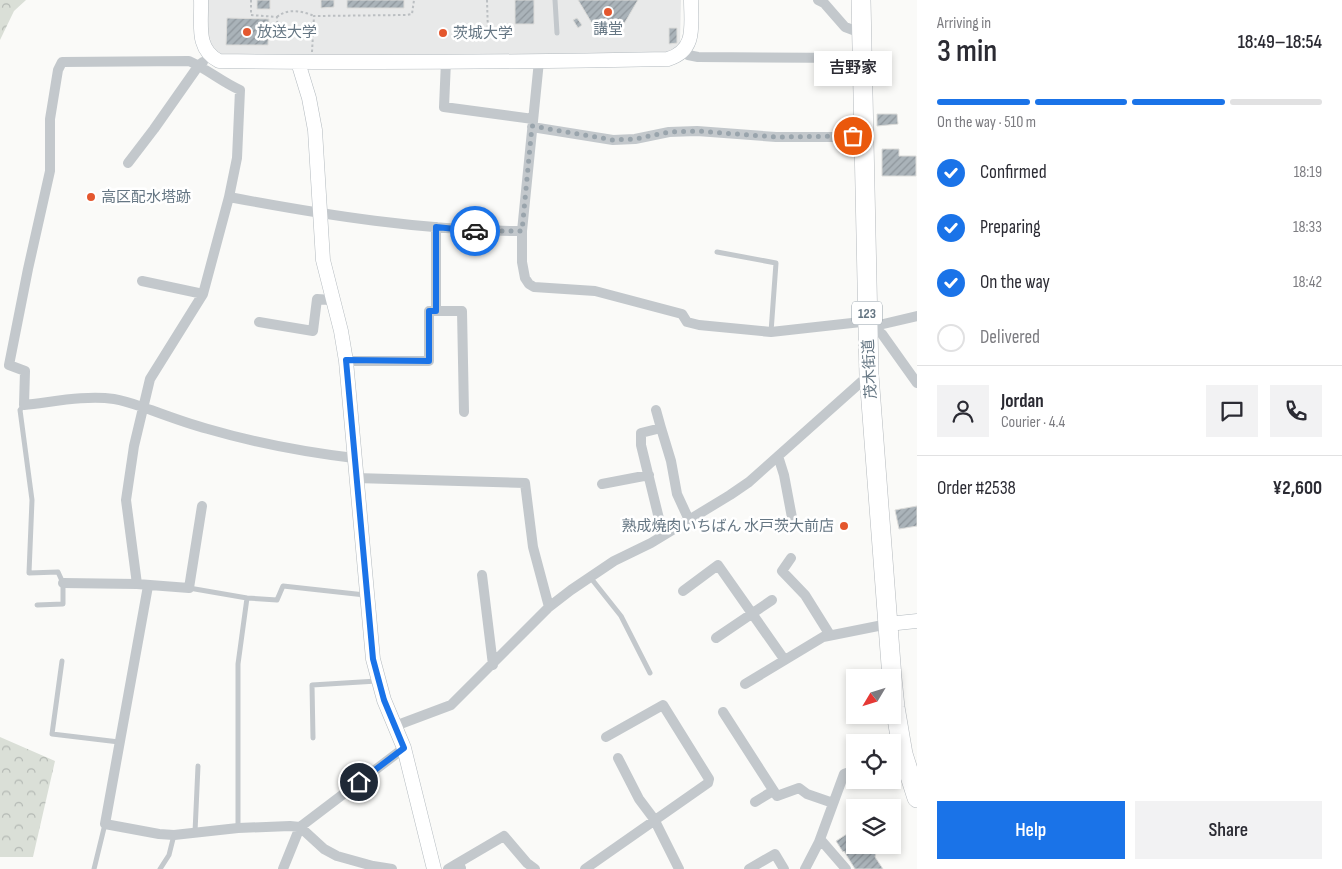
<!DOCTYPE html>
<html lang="en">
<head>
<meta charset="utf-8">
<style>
	:root { --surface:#fff; --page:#f2f2f3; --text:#2b2b33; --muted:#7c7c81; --line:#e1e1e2; --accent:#1a73e8 }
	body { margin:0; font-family:"Sofia Sans Condensed","Noto Sans JP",sans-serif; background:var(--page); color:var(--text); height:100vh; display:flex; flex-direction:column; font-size:19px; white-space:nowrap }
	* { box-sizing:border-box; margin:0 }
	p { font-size:16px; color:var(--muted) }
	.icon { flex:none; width:28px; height:28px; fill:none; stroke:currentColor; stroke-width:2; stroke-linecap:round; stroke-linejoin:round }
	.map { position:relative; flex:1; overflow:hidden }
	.side { display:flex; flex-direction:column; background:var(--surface); width:425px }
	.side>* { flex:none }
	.needle { width:32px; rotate:232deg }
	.tools { position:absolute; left:846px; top:669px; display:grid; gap:10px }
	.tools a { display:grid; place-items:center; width:55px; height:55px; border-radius:0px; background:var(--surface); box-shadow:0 2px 8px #0003; font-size:25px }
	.pin { position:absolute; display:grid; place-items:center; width:42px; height:42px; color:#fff; margin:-21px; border:2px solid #fff; border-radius:50%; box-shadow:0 1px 5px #0007 }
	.courier { position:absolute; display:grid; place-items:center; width:50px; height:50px; margin:-25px; border:4px solid #1a73e8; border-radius:50%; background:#fff; color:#222; box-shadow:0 1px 6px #0007 }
	.bubble { position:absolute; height:35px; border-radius:0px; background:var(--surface); box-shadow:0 2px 8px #0003; font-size:16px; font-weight:600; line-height:35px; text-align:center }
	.head em { font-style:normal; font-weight:600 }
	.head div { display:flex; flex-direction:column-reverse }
	.head { display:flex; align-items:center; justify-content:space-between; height:85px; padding:0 20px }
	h1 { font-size:32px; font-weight:600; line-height:38px }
	.bar { display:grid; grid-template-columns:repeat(4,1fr); gap:8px 5px; align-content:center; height:60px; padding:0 20px }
	.bar i { height:6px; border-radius:4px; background:var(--line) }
	.bar .current { background:var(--accent) }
	.bar p { grid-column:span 4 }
	.line { display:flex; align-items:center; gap:12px; padding:0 20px; border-top:1px solid var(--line) }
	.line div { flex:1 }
	.round { display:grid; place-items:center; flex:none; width:52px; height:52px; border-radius:0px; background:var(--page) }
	ol { padding:0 20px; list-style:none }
	li { display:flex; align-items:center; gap:15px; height:55px }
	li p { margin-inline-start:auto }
	li .icon { padding:5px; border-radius:50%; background:var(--accent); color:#fff; stroke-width:4 }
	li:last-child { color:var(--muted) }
	li i { width:28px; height:28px; border:2px solid var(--line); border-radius:50% }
	.cta { display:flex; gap:10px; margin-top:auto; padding:10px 20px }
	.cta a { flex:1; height:58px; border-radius:0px; background:var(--accent); color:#fff; font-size:20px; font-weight:600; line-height:58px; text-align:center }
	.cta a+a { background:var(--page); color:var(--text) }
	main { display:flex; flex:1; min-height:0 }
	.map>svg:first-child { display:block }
	.built { fill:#e8e9e9 }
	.forest { fill:url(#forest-crowns) }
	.building { fill:url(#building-hatch); stroke:#dcdcda }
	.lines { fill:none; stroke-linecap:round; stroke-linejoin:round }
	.secondary-casing { stroke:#b3babf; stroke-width:15 }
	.highway-casing { stroke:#b4b9bd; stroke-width:20 }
	.path { stroke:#bbbfc2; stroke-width:2; stroke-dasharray:2.5 2.5; stroke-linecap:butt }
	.lane { stroke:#c3c8cc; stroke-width:5 }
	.street { stroke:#c3c8cc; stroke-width:10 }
	.secondary { stroke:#fff; stroke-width:14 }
	.highway { stroke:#fff; stroke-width:19 }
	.done { stroke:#99a4ac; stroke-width:5; stroke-dasharray:0 9 }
	.route { stroke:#1a73e8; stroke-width:6 }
	.poi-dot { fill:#e4572e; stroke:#fff; stroke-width:2 }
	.labels { text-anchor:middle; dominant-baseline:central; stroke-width:5; stroke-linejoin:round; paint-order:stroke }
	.shield { fill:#fff; stroke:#939fa8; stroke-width:1 }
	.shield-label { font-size:14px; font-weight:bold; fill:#657683 }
	.poi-label { font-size:15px; fill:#657683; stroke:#fff; text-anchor:start }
	.street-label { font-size:15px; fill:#657683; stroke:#fff }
</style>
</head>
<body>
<main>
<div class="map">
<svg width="917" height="869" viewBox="0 0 917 869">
	<defs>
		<pattern id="forest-crowns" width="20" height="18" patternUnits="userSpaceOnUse" patternTransform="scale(1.25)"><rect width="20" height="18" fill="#dadfd7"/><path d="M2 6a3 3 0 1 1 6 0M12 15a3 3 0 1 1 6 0" fill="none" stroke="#b4b9b4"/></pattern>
		<pattern id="building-hatch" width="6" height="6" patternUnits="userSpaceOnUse" patternTransform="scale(1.25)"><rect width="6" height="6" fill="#aab3b9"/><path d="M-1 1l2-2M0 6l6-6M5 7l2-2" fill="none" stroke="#8e969c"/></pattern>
	</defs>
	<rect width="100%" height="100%" fill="#fafaf8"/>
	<path class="built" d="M204 0H681L680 43 667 56 222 58 208 51Z"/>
	<path class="forest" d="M0 0H26L14 11 0 40Z
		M0 737 55 761 33 857H0Z"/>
	<path class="building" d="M257 0H270V9H257Z
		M321 0H334V7L321 8Z
		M347 0H404V8H347Z
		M515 0H534V24H515Z
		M578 0H638L624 24 616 25 614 28H603L601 25H593Z
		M227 18 269 19 268 45H226Z
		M577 18 582 25 578 28 573 20Z
		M669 28H677V43L669 44Z
		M877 114H897L898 124 877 126Z
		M882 149H899V156H916V176H882Z
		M917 506V526L899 529 895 510Z
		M855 829V845H873L877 849 875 857 883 869H855L844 851 843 852 836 841Z"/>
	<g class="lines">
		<defs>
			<path id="secondary" d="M201 0C202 23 195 49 219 61 368 63 518 62 668 59 697 50 691 25 691 0
				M298 62 309 98 315 130 323 260 341 331 346 361 373 659 384 700 404 748 434 869
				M888 624 917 621"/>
			<path id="highway" d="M861 0 869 375 892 678
				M892 678 895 707 903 754 917 798"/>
		</defs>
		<use href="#secondary" class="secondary-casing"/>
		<use href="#highway" class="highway-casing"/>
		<path class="path" d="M251 0V15L277 17 278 35H314
			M487 0 488 33
			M277 17C287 8 303 11 314 16
			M312 52 314 16 407 15 412 14 414 0"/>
		<path class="lane" d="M555 0 557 33
			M717 252 776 263 771 332
			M24 405 20 410 32 500 29 573 58 572 63 583V604L37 605
			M590 577 621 616 650 673
			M189 588 247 598 277 600 283 586 365 595
			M62 661 52 734 119 742
			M313 738 312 685 377 681
			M238 828V664L247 598
			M195 832 198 766
			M94 869 105 824
			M160 869 169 855 174 835"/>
		<path class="street" d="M818 0 824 3 845 27 861 33
			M684 51 688 55 698 57 861 58
			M446 61 444 107 533 119
			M539 61 522 231V262L525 278 529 284 534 287 595 291 682 314 687 322 699 325 771 332 861 322 879 325 917 316
			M532 127 613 140 635 139 669 132 697 131 776 137H864
			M128 163 154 129 199 65 203 62
			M229 197C325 215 424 231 522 231
			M142 281 203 294
			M436 311V227
			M259 322 313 331 317 299 332 300
			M868 324 882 334 917 383
			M346 361H429V311H462L464 412
			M656 410 661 428
			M778 456 784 475 793 523
			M356 478 525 483 533 547 549 607
			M602 484 649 475
			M663 535 641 445V433L661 428 671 461 677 494 689 520
			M791 558 782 571 805 595 830 635
			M482 575 493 665
			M63 583 137 584 189 588 202 506
			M137 584 126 500 134 446 150 379 203 294 229 197 237 158 240 90C222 82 207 69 189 61L62 62 58 70 50 119V171L28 269 9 365 25 371 24 405C53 402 85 395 114 399 127 401 139 406 151 410 170 417 189 424 208 429 256 443 304 452 354 458
			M148 586 105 824 159 834 174 835 238 828 290 826 300 827 324 849 337 856 373 866 392 869
			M683 591 718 565 784 659
			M716 638 772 600
			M745 684 823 637 888 624
			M723 712 777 796 799 788 807 794 833 803
			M395 726 451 705 549 607 571 590 614 561 651 543 730 495 749 482 869 375
			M618 758 639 799 654 819 679 869
			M755 802 773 791
			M820 839 846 869
			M458 863 504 836 527 863 535 869
			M283 869 300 827 404 748
			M448 869 458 863 461 868
			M585 869 708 783 709 779 663 705 606 737
			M749 869 775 854 784 869
			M805 869 819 842 844 774 855 770"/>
		<use href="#secondary" class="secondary"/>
		<use href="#highway" class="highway"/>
	</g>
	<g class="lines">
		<path class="done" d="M475 231H522L532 126 613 140 635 139 669 132 697 131 776 137 853 136"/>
		<path class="route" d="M359 782 404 748 384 700 373 659 346 360 429 361V311H436V227L475 231"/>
	</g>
	<g class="poi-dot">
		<circle cx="608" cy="12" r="5"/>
		<circle cx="247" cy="32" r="5"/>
		<circle cx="443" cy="33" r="5"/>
		<circle cx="91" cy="197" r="5"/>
		<circle cx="844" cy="526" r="5"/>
	</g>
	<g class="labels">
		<rect class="shield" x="852" y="301.5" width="30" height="23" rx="4"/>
		<g class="shield-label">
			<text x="867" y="313">123</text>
		</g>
		<g class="poi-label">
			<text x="608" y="29" text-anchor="middle">講堂</text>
			<text x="257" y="32">放送大学</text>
			<text x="453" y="33">茨城大学</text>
			<text x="101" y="197">高区配水塔跡</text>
			<text x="834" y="526" text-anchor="end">熟成焼肉いちばん 水戸茨大前店</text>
		</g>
		<g class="street-label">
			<text transform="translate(870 369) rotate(-93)">茂木街道</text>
		</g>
	</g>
</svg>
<div class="tools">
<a><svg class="needle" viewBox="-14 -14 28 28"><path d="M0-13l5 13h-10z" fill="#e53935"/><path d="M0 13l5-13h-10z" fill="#7c7c81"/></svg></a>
<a><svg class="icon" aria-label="locate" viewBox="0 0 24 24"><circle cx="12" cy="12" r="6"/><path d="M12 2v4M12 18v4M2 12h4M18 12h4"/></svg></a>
<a><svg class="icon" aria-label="layers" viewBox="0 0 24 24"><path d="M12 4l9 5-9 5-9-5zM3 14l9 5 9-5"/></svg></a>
</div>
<div class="pin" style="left:853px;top:136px;background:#ea580c"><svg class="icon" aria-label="bag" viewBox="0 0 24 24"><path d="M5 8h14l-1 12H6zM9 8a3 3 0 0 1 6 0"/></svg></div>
<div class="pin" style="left:359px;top:782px;background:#1f2937"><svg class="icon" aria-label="home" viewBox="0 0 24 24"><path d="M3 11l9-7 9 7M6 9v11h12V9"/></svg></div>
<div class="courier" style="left:475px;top:231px"><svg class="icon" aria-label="car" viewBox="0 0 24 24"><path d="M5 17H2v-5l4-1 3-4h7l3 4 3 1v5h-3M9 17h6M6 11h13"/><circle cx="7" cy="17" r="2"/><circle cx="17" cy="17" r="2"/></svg></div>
<div class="bubble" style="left:814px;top:51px;width:78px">吉野家</div>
</div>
<section class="side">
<div class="head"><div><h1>3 min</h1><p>Arriving in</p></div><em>18:49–18:54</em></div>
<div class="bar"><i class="current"></i><i class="current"></i><i class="current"></i><i></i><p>On the way · 510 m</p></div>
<ol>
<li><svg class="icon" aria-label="check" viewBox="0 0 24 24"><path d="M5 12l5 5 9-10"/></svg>Confirmed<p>18:19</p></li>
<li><svg class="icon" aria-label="check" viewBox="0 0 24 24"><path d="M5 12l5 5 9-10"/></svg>Preparing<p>18:33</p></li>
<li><svg class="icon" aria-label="check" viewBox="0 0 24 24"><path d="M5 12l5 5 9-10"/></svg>On the way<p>18:42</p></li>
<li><i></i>Delivered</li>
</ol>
<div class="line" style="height:90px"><a class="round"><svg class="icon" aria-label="person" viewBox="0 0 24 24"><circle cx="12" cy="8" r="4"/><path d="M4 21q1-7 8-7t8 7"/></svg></a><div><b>Jordan</b><p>Courier · 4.4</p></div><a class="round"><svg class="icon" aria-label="chat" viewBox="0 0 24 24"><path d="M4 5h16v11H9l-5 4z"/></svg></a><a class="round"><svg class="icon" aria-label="phone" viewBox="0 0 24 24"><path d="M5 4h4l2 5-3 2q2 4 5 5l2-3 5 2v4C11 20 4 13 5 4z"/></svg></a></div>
<div class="line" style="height:65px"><div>Order #2538</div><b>¥2,600</b></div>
<div class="cta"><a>Help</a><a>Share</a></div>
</section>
</main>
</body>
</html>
